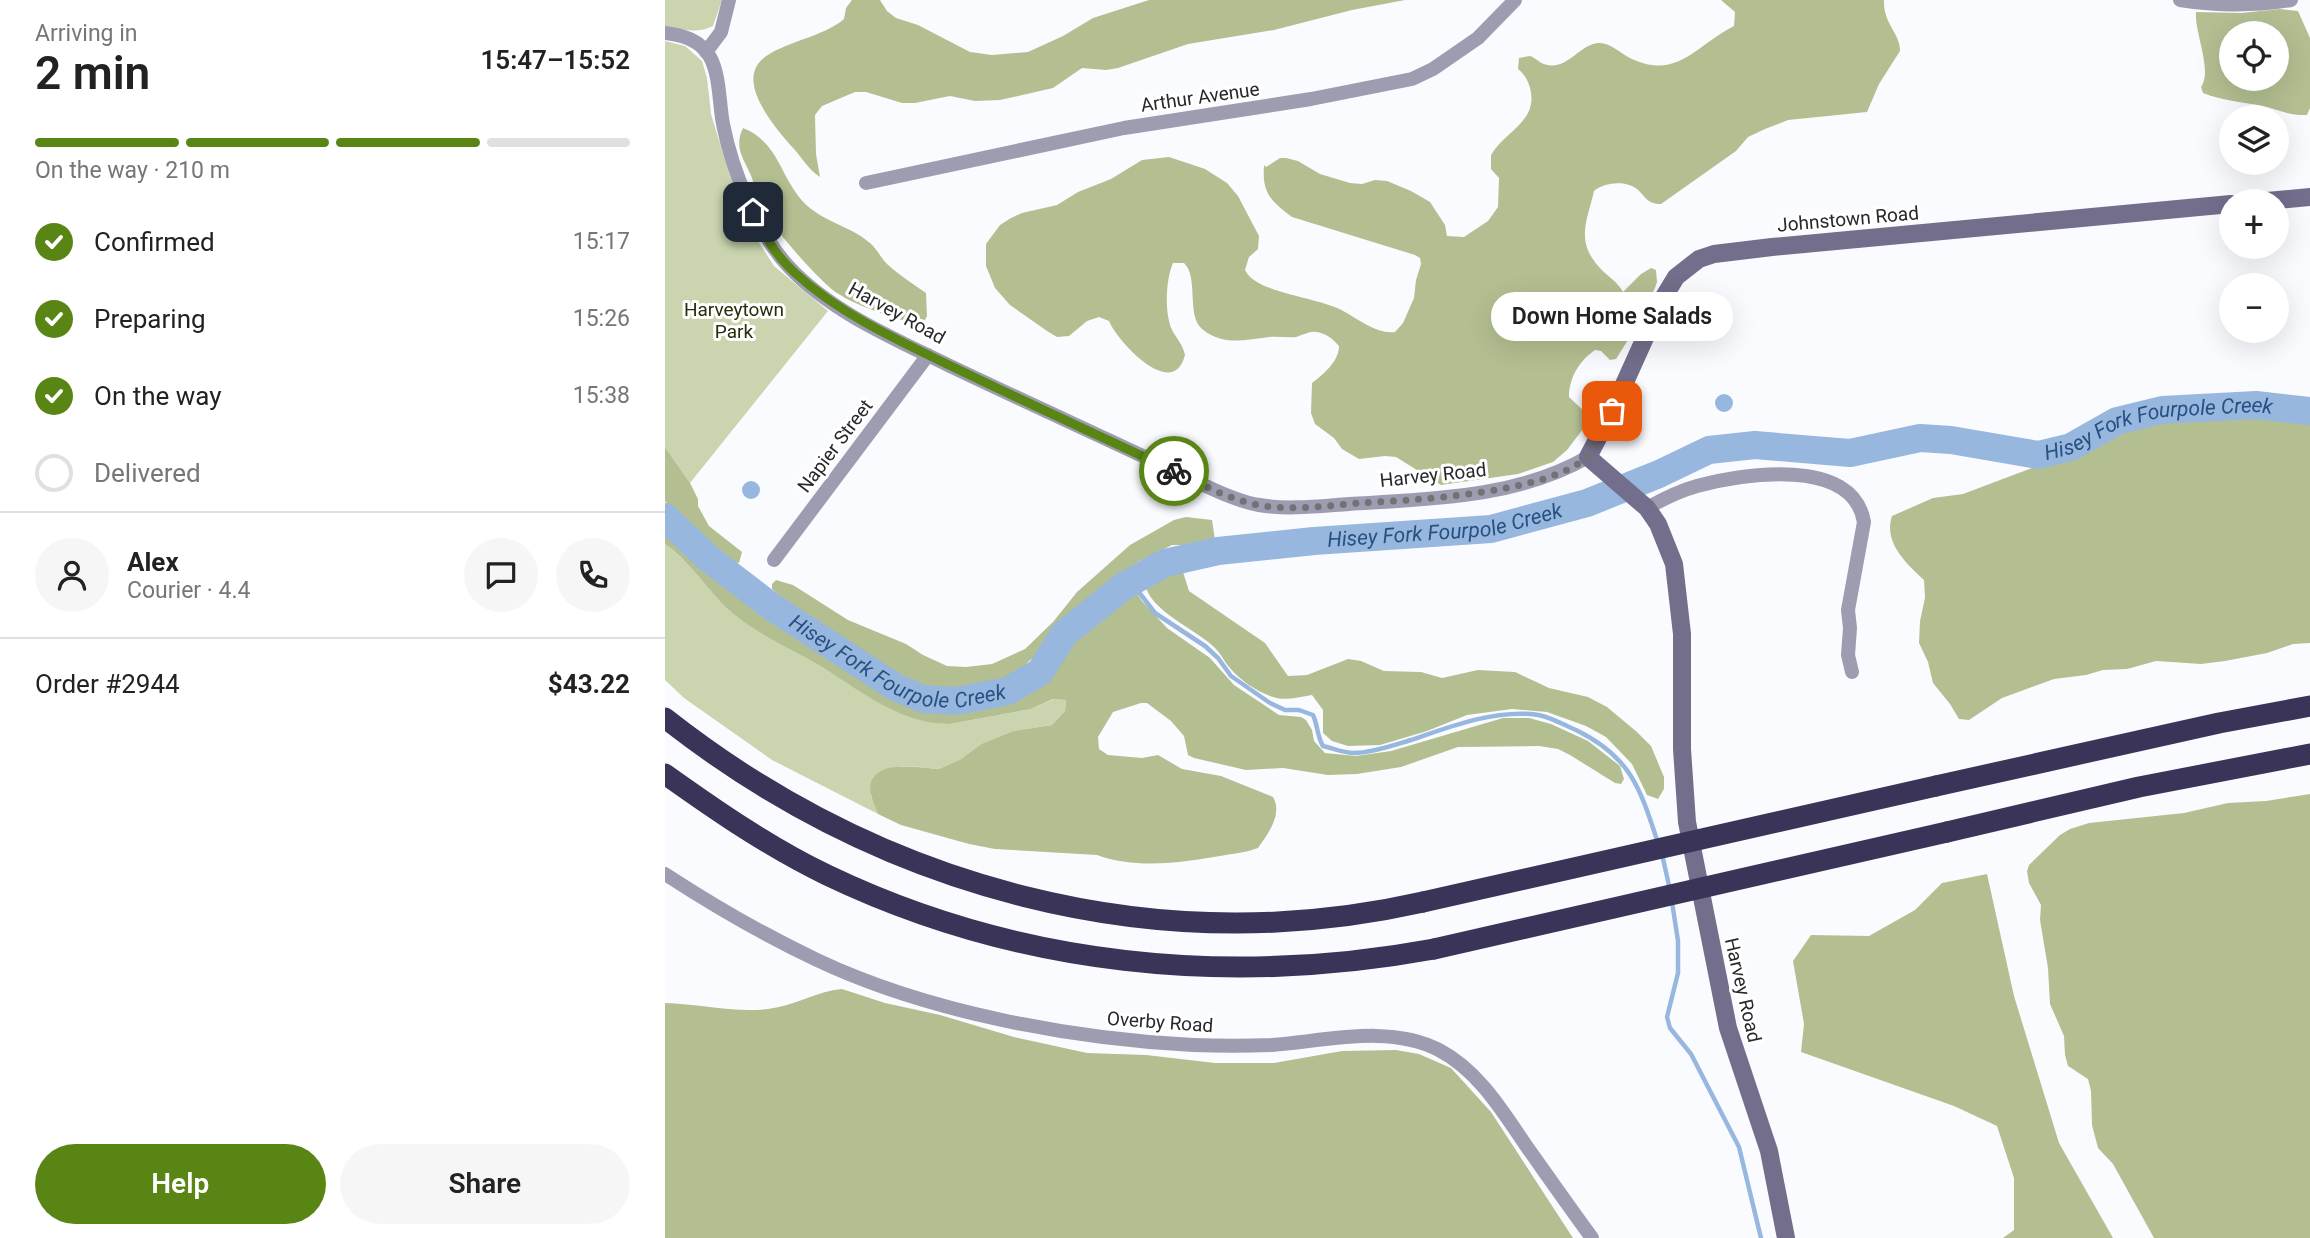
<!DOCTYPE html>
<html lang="en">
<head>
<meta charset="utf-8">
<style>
	:root { --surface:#fff; --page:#f6f6f6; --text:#222; --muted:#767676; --line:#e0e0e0; --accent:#598514 }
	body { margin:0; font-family:Roboto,sans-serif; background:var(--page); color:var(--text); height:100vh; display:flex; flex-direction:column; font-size:26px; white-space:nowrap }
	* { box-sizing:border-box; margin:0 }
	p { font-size:23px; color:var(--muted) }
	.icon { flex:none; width:38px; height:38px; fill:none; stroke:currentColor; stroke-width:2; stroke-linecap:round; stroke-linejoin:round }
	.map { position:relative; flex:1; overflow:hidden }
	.panel { display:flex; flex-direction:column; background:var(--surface); width:665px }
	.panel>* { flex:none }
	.fabs { position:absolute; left:1554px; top:21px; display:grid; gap:14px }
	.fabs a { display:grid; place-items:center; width:70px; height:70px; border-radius:50%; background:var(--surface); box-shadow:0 7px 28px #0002; font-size:35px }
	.pin { position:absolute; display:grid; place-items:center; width:60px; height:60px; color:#fff; margin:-30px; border-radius:14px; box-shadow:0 4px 10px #0006 }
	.courier { position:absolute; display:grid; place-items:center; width:70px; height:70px; margin:-35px; border:5px solid #598514; border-radius:50%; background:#fff; color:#222; box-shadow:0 2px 9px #0007 }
	.bubble { position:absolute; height:49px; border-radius:24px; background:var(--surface); box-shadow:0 7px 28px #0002; font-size:23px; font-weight:600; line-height:49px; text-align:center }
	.overview em { font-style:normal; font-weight:600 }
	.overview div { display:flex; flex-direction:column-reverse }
	.overview { display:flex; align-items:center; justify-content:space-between; height:119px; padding:0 35px }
	h1 { font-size:46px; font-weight:600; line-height:52px }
	.bar { display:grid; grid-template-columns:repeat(4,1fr); gap:10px 7px; align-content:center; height:84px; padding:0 35px }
	.bar i { height:9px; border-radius:5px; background:var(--line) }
	.bar .selected { background:var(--accent) }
	.bar p { grid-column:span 4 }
	.line { display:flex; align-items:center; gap:18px; padding:0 35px; border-top:2px solid var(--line) }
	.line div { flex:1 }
	.round { display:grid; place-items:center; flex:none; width:74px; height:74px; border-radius:37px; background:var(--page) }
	ol { padding:0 35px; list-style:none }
	li { display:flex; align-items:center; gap:21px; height:77px }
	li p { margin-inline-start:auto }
	li .icon { padding:7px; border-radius:50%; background:var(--accent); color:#fff; stroke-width:4 }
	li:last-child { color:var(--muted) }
	li i { width:38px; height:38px; border:4px solid var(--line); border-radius:50% }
	.action { display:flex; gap:14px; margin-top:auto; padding:14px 35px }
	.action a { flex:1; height:80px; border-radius:42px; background:var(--accent); color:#fff; font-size:28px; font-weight:600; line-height:80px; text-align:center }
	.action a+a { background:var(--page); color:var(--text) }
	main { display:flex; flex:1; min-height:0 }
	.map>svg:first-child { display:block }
	.green { fill:#cad5af }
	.forest { fill:#b3bf91; fill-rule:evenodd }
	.water { fill:#98b7de }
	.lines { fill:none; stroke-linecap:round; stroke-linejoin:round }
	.stream { stroke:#98b7de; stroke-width:4.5 }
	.river { stroke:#98b7de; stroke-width:28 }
	.street { stroke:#9e9cb0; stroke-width:14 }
	.secondary { stroke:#726e8b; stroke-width:18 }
	.highway { stroke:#3a3459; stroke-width:21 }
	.highway-bridge { stroke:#3a3459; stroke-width:21 }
	.done { stroke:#717275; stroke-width:7; stroke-dasharray:0 12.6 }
	.route { stroke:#598514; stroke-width:9 }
	.labels { text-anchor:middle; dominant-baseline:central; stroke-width:6; stroke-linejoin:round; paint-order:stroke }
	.street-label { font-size:19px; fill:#27282b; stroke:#fff }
	.park-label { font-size:19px; fill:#272e0a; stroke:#fff }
	.water-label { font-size:21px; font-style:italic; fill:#275182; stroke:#fff }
</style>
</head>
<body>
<main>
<section class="panel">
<div class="overview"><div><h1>2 min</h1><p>Arriving in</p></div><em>15:47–15:52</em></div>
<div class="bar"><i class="selected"></i><i class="selected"></i><i class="selected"></i><i></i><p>On the way · 210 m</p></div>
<ol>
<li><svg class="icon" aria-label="check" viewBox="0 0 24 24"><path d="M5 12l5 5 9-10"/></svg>Confirmed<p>15:17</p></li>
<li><svg class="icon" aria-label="check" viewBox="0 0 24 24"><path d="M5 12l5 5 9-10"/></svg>Preparing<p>15:26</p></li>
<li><svg class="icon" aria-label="check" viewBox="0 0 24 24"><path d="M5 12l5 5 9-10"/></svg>On the way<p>15:38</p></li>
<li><i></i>Delivered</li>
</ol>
<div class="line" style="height:126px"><a class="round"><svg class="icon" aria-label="person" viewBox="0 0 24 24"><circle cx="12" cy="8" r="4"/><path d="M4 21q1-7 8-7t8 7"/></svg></a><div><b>Alex</b><p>Courier · 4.4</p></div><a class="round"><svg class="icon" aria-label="chat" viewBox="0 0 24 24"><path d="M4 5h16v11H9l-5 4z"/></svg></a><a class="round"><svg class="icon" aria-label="phone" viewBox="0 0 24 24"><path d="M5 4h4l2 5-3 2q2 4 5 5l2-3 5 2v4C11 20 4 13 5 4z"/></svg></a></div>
<div class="line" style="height:91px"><div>Order #2944</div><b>$43.22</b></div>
<div class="action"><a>Help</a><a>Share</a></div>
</section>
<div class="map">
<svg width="1645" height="1238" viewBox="0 0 1645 1238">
	<rect width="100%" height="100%" fill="#fafbff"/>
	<path class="green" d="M0 0H57L48 26C33 34 16 29 0 27Z
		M0 41 20 46 37 61 42 78 46 114 63 170 85 229 109 266 163 311 25 483 0 447Z
		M0 544C27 563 43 592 67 613 92 634 122 647 150 663 193 689 232 722 285 724L366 709 389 699 401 700 400 711 387 725 348 731 316 744 296 759 274 769C248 767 232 761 208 777L206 796 213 814 107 760 19 698 0 680Z"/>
	<path class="forest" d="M187 0H215L222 11 231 18 253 25 305 52 327 55 363 52 398 36 428 18 484 0H740L687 10 609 30 523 44 453 68 441 70 417 68 388 88 335 100 310 101 285 96 250 103H237L201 92H190L157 106 150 115 151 154 155 177C143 169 138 159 129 149 114 132 75 89 93 64 107 44 158 38 179 19L181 8Z
		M1056 0H1219C1218 24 1236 34 1235 51L1214 84 1202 112 1123 120 1100 129 1083 137 1071 151 996 204C982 204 981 197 972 189 961 180 939 182 929 191 922 222 910 241 935 268 942 276 953 282 958 292L976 274 986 268 991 270 992 282 990 288 968 332 951 359 945 360 936 351 930 350C914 361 904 378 904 397L921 413V425L902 450 888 462 853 474 776 485 731 457 720 456 694 459 677 449 669 438 650 424 646 413 647 383C659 374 674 361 674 346 668 339 661 333 651 332 645 331 638 335 631 337 622 338 613 336 604 337 580 340 557 346 537 329 521 315 534 277 519 263H508C501 279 499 312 507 330 512 339 518 345 520 355 508 402 452 341 444 321L434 317 422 321 404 336 392 337 382 331 345 305 330 288 321 266V244L335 225 346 218 357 213 392 205 413 192 446 179 477 160 504 157 540 169 562 183 573 196 594 236 593 249 584 257 580 270C591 294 655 297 680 312 696 321 712 334 730 332L738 323 749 298 751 280 756 264 755 258 750 255 627 217C605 200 597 193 599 165L601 167 615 158H621L633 161 655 174 685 183 697 184 710 180 722 181 746 191 765 202 780 225 782 236 799 237 823 221 833 207 834 178 826 169V155C840 131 874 121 865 88 863 80 859 74 853 69L854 58 865 56C871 58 873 62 879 64 902 72 913 45 933 43 945 42 956 54 967 59 1013 80 1031 45 1069 26L1070 12Z
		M1615 9 1633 11 1645 38V108L1642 115C1626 116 1614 110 1598 106 1578 102 1558 101 1538 93L1536 87C1548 71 1529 32 1531 12L1576 13ZM1566 33H1612V79H1566Z
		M78 128C111 141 114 171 134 197 154 222 183 224 205 243 212 249 216 258 222 264 234 275 248 284 261 293L262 316 257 326C233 319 193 307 172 293 155 282 103 223 94 204 90 196 90 187 87 178 80 160 68 148 78 128Z
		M1570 414 1645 417V643L1628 644 1602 653 1560 661 1536 664 1491 661 1462 669 1438 670 1421 675 1389 679 1337 698 1304 720 1294 719 1285 704 1268 683 1263 662 1254 643 1255 621 1260 598 1259 580C1242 564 1218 543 1227 516L1268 498 1298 494 1367 468 1393 464 1436 438 1495 416Z
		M0 447 25 483 33 499V506L44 526 77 552 74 563C61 563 10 514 0 501Z
		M521 517 547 520 550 540 535 545H507L473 562 397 621 384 642 354 671 340 681 311 685 282 692 252 691 241 686 140 618 107 589V584L111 580 128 585 183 620 241 644 258 655 282 666 301 667 327 664 360 649 388 622 412 592 465 545 509 520Z
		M0 524C17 541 67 593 87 598L105 613 162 646 224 692 263 705 293 708 319 700 342 696 359 690 374 680 394 659 430 608 455 595 471 592 477 601 502 628 545 658 569 685 614 715 636 717 641 720 647 730 649 741 660 753 691 756 726 751 838 718H864L886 724 923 741 955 766 959 779 956 784 950 783 905 755 893 749 874 746 793 747 736 767 692 774 663 775 618 768 581 770 529 758 523 755 519 736 506 721 482 703H476L448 712 433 737 434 749 443 755 477 758 493 755 517 769 556 776 608 797C618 814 603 834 593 848 583 852 572 853 561 855 520 862 473 870 432 855L330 849 304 844 236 825 213 814C209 804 203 792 206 782 214 759 257 768 274 769L296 759 316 744 348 731 387 725 400 711 401 700 388 699 366 709 285 724C233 724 192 688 150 663 122 647 92 634 67 613 43 592 27 563 0 544Z
		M500 569H512L518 572 524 591 600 643 623 676 642 675 683 659 696 661 719 671 756 672 777 678 813 670 850 672 884 688 923 697 942 707 972 732 986 746 999 777V789L993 799 982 795 967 764 941 737 921 726 882 712 847 709 802 715 762 731 715 745 683 746 667 741 658 733V710L647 695C632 697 620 702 605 696 591 691 575 680 565 668 559 662 556 653 549 647 532 630 481 609 480 582Z
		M1645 794V1238H1489L1448 1164 1433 1148 1427 1125 1426 1091 1423 1079 1403 1066 1400 1055 1399 1036 1385 1004 1383 968 1375 920 1376 905 1364 883 1362 871 1364 865 1395 835 1405 829 1424 823 1519 813 1563 803 1601 801Z
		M1322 874 1349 996 1394 1143 1448 1238H1338L1349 1230V1178L1332 1126 1289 1106 1136 1052 1139 1024 1128 961 1146 935 1204 936 1250 910 1277 883Z
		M177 989 220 1003 275 1015 349 1037 422 1053 481 1055 550 1063H609L677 1051 731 1050 754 1054 786 1068 826 1112 908 1238H0V1003C34 1004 70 1013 103 1009 129 1006 152 991 177 989Z"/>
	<path class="water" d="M1050 403a9 9 0 1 1 18 0a9 9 0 1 1-18 0Z
		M77 490a9 9 0 1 1 18 0a9 9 0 1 1-18 0Z"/>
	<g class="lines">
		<path class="stream" d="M466 582 490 613 540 646 553 658 566 676 605 703 620 710H634L648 715C653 726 652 736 658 746 667 748 679 753 689 753 707 753 729 745 746 740 784 727 825 711 866 714 882 715 897 724 911 730 966 757 975 788 993 843
			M997 854 1005 890
			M1007 902 1013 941V973L1002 1017 1005 1028 1026 1054 1074 1147 1096 1238"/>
		<path class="river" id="s1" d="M0 517 43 558 107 607 230 687 258 699 291 701 343 691 375 672 399 634 459 586 500 563 553 551 649 541 826 529 922 503 994 474 1044 450 1090 445 1185 453 1255 438 1286 440 1373 455 1406 447 1452 421 1497 410 1591 405 1645 411"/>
		<path class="street" d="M1515 0C1553 6 1588 6 1626 0
			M0 33C18 35 35 40 45 57 55 75 54 103 58 124 67 170 92 233 124 267 166 312 230 339 285 366 371 407 458 446 543 487 560 495 576 502 594 505 623 510 655 506 684 504 765 499 852 498 923 457
			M41 52 56 32 64 0
			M201 183 459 128 646 99 747 79 768 69 813 38 850 0
			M982 508C998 499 1014 491 1032 486 1078 474 1188 456 1199 522L1183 610 1185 628 1183 655 1187 672
			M109 560 263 355
			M0 874C49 906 99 935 152 960 262 1012 407 1039 528 1045 554 1046 581 1046 607 1045 660 1041 725 1024 774 1050 814 1071 838 1112 862 1147 884 1178 905 1208 927 1238"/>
		<path class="secondary" d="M1602 201 1645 197
			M1121 1238 1104 1151 1063 1028 1022 822 1017 749V634L1009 564 993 524 982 508 923 457 947 411 997 300 1011 277 1034 259 1049 254 1107 247 1566 204"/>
		<path class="highway" d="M0 718C215 887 488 963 758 902
			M0 774C52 811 104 847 162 875 352 966 563 987 769 949
			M1271 786 1554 723 1645 706
			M1282 832 1474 787 1645 754"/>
		<path class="highway-bridge" d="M758 902 1271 786
			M769 949 1282 832"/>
	</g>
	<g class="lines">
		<path class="done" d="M509 471C536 484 563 499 593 505 626 511 661 506 694 503 748 500 882 494 922 457 928 452 941 421 947 411"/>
		<path class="route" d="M88 212C99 235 111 256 130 273 175 314 232 340 286 366 360 402 435 436 509 471"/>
	</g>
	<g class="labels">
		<g class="street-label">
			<text transform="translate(535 97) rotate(-8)">Arthur Avenue</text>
			<text transform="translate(1183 219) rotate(-5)">Johnstown Road</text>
			<text transform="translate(232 313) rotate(29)">Harvey Road</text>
			<text transform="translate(170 446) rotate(-53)">Napier Street</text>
			<text transform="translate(768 475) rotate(-6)">Harvey Road</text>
			<text transform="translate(1078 990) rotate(77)">Harvey Road</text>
			<text transform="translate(495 1022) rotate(4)">Overby Road</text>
		</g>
		<g class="park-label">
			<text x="69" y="309">Harveytown<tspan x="69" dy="22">Park</tspan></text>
		</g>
		<g class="water-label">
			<text stroke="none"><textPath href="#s1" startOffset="1628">Hisey Fork Fourpole Creek</textPath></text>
			<text stroke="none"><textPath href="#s1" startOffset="892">Hisey Fork Fourpole Creek</textPath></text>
			<text stroke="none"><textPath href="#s1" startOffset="282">Hisey Fork Fourpole Creek</textPath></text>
		</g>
	</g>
</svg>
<div class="fabs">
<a><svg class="icon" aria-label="locate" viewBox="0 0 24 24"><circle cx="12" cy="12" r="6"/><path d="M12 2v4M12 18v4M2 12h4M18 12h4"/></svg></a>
<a><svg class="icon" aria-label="layers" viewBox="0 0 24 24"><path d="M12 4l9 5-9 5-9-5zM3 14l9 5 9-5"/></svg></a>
<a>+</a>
<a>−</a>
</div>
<div class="pin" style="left:947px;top:411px;background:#ea580c"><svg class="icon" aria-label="bag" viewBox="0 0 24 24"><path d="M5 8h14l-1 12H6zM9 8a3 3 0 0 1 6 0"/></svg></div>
<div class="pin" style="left:88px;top:212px;background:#1f2937"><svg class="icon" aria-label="home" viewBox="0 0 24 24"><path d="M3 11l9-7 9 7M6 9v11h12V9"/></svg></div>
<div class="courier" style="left:509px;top:471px"><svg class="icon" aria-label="bike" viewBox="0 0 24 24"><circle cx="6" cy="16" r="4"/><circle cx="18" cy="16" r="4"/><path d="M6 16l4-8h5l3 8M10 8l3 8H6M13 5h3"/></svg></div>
<div class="bubble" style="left:826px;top:292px;width:242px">Down Home Salads</div>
</div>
</main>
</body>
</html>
